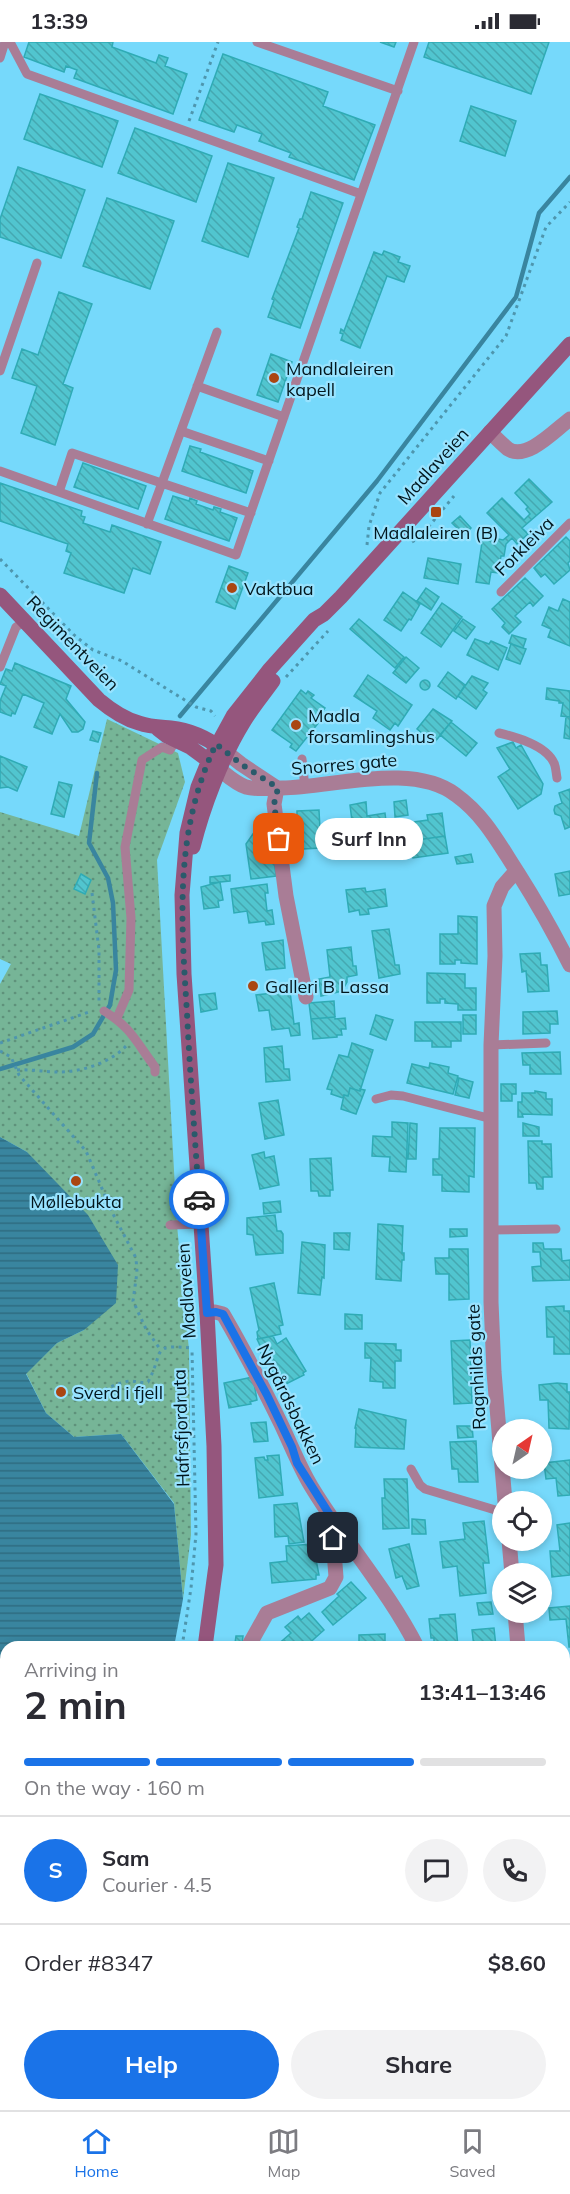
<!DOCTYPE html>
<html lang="en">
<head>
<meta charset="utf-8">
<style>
	:root { --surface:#fff; --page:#f2f2f3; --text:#2b2b33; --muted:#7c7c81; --line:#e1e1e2; --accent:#1a73e8 }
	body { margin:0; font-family:Mulish,sans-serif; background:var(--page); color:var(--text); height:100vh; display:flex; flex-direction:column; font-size:22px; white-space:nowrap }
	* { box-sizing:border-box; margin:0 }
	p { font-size:20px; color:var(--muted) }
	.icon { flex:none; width:33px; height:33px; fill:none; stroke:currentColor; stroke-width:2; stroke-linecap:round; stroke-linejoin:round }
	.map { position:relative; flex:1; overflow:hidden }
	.panel { position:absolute; left:0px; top:1599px; width:570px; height:470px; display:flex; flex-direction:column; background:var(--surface); border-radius:18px 18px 0 0; box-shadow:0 3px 9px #0003 }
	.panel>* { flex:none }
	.needle { width:39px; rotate:34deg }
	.buttons { position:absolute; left:492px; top:1377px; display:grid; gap:12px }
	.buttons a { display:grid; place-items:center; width:60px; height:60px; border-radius:50%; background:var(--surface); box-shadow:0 3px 9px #0003; font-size:30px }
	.pin { position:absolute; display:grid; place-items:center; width:51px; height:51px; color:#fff; margin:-26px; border-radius:12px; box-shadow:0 3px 9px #0006 }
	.courier { position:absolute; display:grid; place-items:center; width:60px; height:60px; margin:-30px; border:4px solid #1a73e8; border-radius:50%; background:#fff; color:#222; box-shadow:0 2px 8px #0007 }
	.bubble { position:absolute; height:42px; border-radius:21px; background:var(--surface); box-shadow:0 3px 9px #0003; font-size:20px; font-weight:700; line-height:42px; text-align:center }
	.summary em { font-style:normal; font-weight:700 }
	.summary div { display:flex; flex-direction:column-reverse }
	.summary { display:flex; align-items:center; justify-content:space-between; height:102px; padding:0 24px }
	h1 { font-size:39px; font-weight:700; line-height:45px }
	.bar { display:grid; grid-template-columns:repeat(4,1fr); gap:9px 6px; align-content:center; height:72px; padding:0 24px }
	.bar i { height:8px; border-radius:4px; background:var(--line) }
	.bar .current { background:var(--accent) }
	.bar p { grid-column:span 4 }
	.line { display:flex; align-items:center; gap:15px; padding:0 24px; border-top:2px solid var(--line) }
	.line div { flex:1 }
	.round { display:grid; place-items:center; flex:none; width:63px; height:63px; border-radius:32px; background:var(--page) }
	.cta { display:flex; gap:12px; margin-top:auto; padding:12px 24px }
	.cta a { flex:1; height:69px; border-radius:36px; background:var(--accent); color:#fff; font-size:24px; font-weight:700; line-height:69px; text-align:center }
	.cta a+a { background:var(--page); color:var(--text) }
	.status { display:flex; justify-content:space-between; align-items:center; height:42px; padding:0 30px; background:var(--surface); direction:ltr }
	.status svg { height:16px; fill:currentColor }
	.tab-bar { display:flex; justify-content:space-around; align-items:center; height:84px; border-top:2px solid var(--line); background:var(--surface); font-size:16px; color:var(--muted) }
	.tab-bar a { display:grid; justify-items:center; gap:3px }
	.tab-bar .current { color:var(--accent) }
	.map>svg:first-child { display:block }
	.grass { fill:url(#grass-dots) }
	.water { fill:url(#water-rules) }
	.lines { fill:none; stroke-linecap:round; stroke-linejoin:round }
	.stream { stroke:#39859f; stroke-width:4.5 }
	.building { fill:url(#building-back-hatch); stroke:#2fabb5; stroke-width:1.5 }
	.path { stroke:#4e96ae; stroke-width:3; stroke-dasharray:3 4.5; stroke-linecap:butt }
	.service { stroke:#a97d96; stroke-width:9 }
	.minor { stroke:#a97d96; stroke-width:15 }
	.secondary { stroke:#95567d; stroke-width:15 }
	.done { stroke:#2b5a6b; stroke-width:6; stroke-dasharray:0 10.8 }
	.route { stroke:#1a73e8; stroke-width:8 }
	.poi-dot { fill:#aa4612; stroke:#98e3ff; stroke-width:2 }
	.labels { text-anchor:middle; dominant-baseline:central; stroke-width:4.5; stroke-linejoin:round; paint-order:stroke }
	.poi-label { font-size:18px; fill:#02161d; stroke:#98e3ff; text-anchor:start }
	.street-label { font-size:18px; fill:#02161d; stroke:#98e3ff }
</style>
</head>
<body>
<div class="status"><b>13:39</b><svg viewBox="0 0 49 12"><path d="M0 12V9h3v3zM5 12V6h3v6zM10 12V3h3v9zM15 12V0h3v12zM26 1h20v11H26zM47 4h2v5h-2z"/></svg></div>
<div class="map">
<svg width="570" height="2068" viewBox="0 0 570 2068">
	<defs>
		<pattern id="grass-dots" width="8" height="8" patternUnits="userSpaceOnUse" patternTransform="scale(1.5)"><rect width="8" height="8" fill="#76b597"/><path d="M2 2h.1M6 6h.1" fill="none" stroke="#5f927b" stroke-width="1.8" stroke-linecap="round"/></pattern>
		<pattern id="water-rules" width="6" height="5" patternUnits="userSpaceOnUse" patternTransform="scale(1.5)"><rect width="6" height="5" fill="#39859f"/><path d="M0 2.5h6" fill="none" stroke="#2e6c81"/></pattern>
		<pattern id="building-back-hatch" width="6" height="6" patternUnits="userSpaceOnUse" patternTransform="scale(1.5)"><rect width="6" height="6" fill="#51c5cf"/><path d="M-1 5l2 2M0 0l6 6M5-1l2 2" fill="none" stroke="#45a8b1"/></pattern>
	</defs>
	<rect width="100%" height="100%" fill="#76d9fb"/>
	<path class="grass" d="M107 677 178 711 185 740 157 818 177 1183 189 1308 191 1493 183 1557 174 1461 121 1392 74 1395 46 1371 26 1331 57 1301 84 1288 27 1110 0 1095V942L11 922 0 917V770L79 794Z"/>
	<path class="water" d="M0 1095 27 1110 88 1173 118 1223 116 1261 84 1288 57 1301 26 1332 46 1371 74 1395 121 1392 174 1462 183 1557 174 1605H6V2062H133V2068H0Z"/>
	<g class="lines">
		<path class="stream" d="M180 674 377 439 516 255 539 171 570 135
			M0 1027 73 1005 93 992 110 963 116 928 113 861 108 836 89 801 97 731"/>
	</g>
	<path class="building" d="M29 0H113L112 5 156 21 159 13 168 16 165 24 187 32 173 72 74 36 77 28 66 24 64 30 24 15Z
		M380 0H396L394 5Z
		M429 0H549L531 52 424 15Z
		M223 12 328 50 323 64 375 83 354 138 289 115 291 111 259 99 262 92 237 83 234 90 199 78Z
		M40 52 118 79 102 125 24 97Z
		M471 64 516 79 505 114 460 99Z
		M135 86 212 114 196 160 118 131Z
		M228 121 274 136 248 215 202 199Z
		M18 125 85 148 61 216 0 195V177Z
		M311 150 343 161 300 286 268 275 274 258 272 257 299 186 297 185 300 177H302Z
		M107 156 174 179 150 247 83 224Z
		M384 209 400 215 398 220 410 224 404 240 387 234 360 306 341 298 343 292 340 291 341 287 344 289 374 210 382 213Z
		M59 250 92 262 63 342 73 346 55 403 21 391 37 344 12 336 22 307 38 313Z
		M271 312 292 320 278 360 257 353Z
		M190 404 201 407 200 410 253 429 246 451 182 429Z
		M83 421 146 444 138 467 74 445Z
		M529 437 552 460 522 486 528 492 517 502 512 496 506 502 504 514H501L498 531 491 530 489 542 476 540 483 494 503 498 509 493 487 471 502 456 524 478 530 472 526 467 528 465 515 451Z
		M0 441 82 469 81 474 85 475 83 481 110 490 112 483 161 500 150 532 133 526 124 551 64 531 71 511 66 509 68 502 0 479Z
		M173 454 189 459 190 456 197 459 196 462 213 468 214 465 221 467 220 470 237 476 229 499 165 477Z
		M460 474 471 486 464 493 452 481Z
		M566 495 570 499V519L568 521 570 528 554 542 545 532 541 535 534 526Z
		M428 516 461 522 458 542 424 536Z
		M229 524 248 531 235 567 216 560Z
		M525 536 543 554 533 564 530 560 515 574 521 580 509 592 502 585 505 581 492 567Z
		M426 546 439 555 431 568 417 559Z
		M403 550 420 562 411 578 409 577 401 589 384 578Z
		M563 557 570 560V604L548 595 551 587 542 583 549 565 558 569Z
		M442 561 462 575 441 605 421 591Z
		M359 577 404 615 395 626 350 587Z
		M463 577 475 585 466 597 454 589Z
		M512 593 526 597 523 606 509 601Z
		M475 597 489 602 491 599 507 606 498 628 467 613Z
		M511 602 526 607 520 622 506 617Z
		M406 615 419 626 406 641 393 631Z
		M15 621 71 644 66 657 85 680 83 687 78 690H72L60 672 52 692 34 685 44 661 23 652 15 672 12 671 11 674 0 670V659L6 644 0 642 6 627 12 629Z
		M448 630 465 643 456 657 438 644Z
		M368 633 412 663 398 684 395 681 390 688 373 676 377 669 354 654Z
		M472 634 488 641 483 648 487 651 476 667 458 654Z
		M420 643a5 5 0 1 1 10 0a5 5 0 1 1-10 0Z
		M547 646 570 649V675L561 674 563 661H559V659L546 657Z
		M301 648 306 652 308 649 314 653 311 656 325 666 317 677 320 679 296 709 290 705 292 702 272 688Z
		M433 667 452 679 434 701 417 687Z
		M566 675H570V697L564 696Z
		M451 680 477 701 466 714 440 693Z
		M93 689 101 691 98 700 90 698Z
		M513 700 516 706 521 703 543 742 541 752 518 767 498 735 510 727 497 706Z
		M0 714 27 725 17 749 8 745 0 746Z
		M59 740 72 743 64 775 51 772Z
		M570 747V785L565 787 561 774 555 772 554 768 555 764 562 761 559 751Z
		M406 758 408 773 395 775 394 760Z
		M366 760 367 774 385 771 387 787 379 788 378 783 369 784 372 803 351 806 349 796 354 795 350 763Z
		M319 768 321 806 303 807 301 783 297 784V769Z
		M442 771 445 794 417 798 414 780 428 778 427 773Z
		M270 782 276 834 251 837 246 802 255 789H261L260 785Z
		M445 794 448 811 413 816 412 808 418 807 417 798Z
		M471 812 473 820 457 822 455 815Z
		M570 829V852L559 854 555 832Z
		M81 832 91 838 85 852 74 847Z
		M230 833V839L210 841V835Z
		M220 840 223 858 218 859 219 865 204 867 201 845Z
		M267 842 268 851H265L267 869 272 868 274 882 266 883 265 879 249 881 247 869 234 871 231 847Z
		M365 846 366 850 385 847 387 864 368 867 369 872 360 873 359 868 349 870 346 848Z
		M458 874 477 875V922L461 921V918H455V922H440V892H458Z
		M389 887 395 923H399L400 932 379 936 372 889Z
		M283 898 285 926 266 928 262 901Z
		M351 905 353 924H356L357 933 347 935V940L342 949 321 954 319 937 330 935 327 908Z
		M540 911 541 923H547L549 949 528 950 526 929 522 930 520 912Z
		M427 931 465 932V946H476V968H458V962L445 961V957H440V961H427Z
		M290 949 294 982 299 981 300 993 291 994 289 986 272 988 269 968 259 969 256 953Z
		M215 951 217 967 201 970 199 953Z
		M334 959 335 975 311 977 309 961Z
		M557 969 558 982H550V991L523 992V970Z
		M376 973 393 978 386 998 370 992Z
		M463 973H476V992H463Z
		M335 975V977L345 976 346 987H341L342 993H337V995L313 997 311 977Z
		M415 980H461V999H451V1005H432V999H415Z
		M352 1001 373 1008 360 1049 350 1046 348 1054 344 1053 343 1056 331 1052 332 1048 327 1047 339 1013 348 1015Z
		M282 1004 284 1027H289L290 1038 266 1040 264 1006Z
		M560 1010 561 1032H530V1023H523L522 1011Z
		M430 1021 449 1025 448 1031 458 1034 453 1052 407 1041 412 1022 429 1026Z
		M459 1036 473 1040 469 1056 455 1053Z
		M501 1042H516V1052H512V1059H501Z
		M350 1046 360 1049V1047L365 1048 356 1072 341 1067 344 1053 348 1054Z
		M535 1049 546 1051V1057H552V1073L522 1072 523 1075H518V1060H522V1051H535Z
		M278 1058 284 1093 265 1097 259 1061Z
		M392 1080 408 1081 406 1130 389 1129 390 1115 372 1114 373 1094 392 1095Z
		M410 1081 417 1082 416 1117H408Z
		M523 1081 539 1085V1094H523Z
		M440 1086H475L474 1135 469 1134V1150L442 1149V1133H433V1117H439Z
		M528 1099H542V1102H551L552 1135H543V1147H537L536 1141H529Z
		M264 1110 265 1116 274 1114 279 1143 260 1147 252 1113Z
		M331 1116 333 1148H330V1154H319L318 1149H311L310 1117Z
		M280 1159 281 1170 264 1172 263 1161Z
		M275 1173 277 1189H281L283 1192V1211L256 1213 253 1193 247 1192V1176Z
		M378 1182 403 1184 402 1211H404V1218H402L401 1239 376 1237Z
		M450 1187H467V1194L450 1195Z
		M334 1191H350L349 1208 334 1207Z
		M302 1200 325 1203 324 1236 322 1235 320 1253 298 1251Z
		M533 1201H543L544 1207H561L562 1219 570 1218V1238L533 1239 532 1225 541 1224 540 1210H533Z
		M449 1207H468L469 1257 449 1258V1232H436L435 1216H449Z
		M274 1241 283 1283 279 1284 281 1292 258 1297 257 1290 259 1288 250 1246Z
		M564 1264V1269H570V1312H554V1295H547L546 1265Z
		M345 1272 362 1273V1287H345Z
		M273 1294 277 1302 286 1296 306 1329 303 1331 304 1333 284 1343 277 1330 274 1332 261 1311 263 1310 257 1297Z
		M470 1298 471 1327H475V1332H471L472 1361 454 1362 451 1299Z
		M365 1301 396 1302V1308H401V1319H395V1346H383V1340L370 1339 371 1316H365Z
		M253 1335 257 1358 250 1360 251 1362 229 1366 224 1341Z
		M557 1341 567 1342V1350H570L569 1387 549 1386 548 1358H540L539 1343Z
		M359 1367 406 1378 404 1407 355 1405 356 1386H355Z
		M266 1380 268 1399 254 1400 251 1381Z
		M457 1384H472L473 1395 458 1396Z
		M476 1399 478 1440H459L458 1427H452L450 1400Z
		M279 1413 283 1453 259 1456 255 1416 264 1415 265 1418H268L267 1414Z
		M570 1418V1453L558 1454 556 1436 546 1437 544 1421Z
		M384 1437H407L409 1486 383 1487 382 1456H385Z
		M297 1461 304 1500 289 1502 288 1494 275 1495 274 1463Z
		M412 1477 425 1478 426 1492H412Z
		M484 1479 489 1521H483L486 1551 460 1554 457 1524 443 1526 440 1500 465 1497 463 1481Z
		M570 1481V1533L552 1535 550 1509H560L557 1483Z
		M313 1502 319 1533H316V1537L272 1541 270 1521 287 1519 286 1504Z
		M409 1502 419 1544 407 1547 402 1534 396 1536 389 1507Z
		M351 1540 366 1556 333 1583 322 1570 339 1554 337 1552Z
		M491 1560 493 1572 479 1573 477 1561Z
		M570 1564V1605H569L566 1577 550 1578 549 1566Z
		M309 1571 324 1588 305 1605H275L291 1591 285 1585 298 1574 301 1578Z
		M455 1572 458 1605H434V1596H431L429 1577 440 1576V1573Z
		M494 1586 496 1605H474L472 1588Z
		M385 1592V1605H359V1593Z
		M236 1594H243L242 1602 235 1601Z
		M570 1641V1686H564V1642Z
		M564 1894 570 1900V1912L565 1919Z
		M261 2062H296L297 2066 261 2067Z
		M346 2062H367V2068H346Z
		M408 2062H425V2067L409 2068Z"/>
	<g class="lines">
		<path class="path" d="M189 79 218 0
			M412 500 420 495 454 454
			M367 503 369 484 380 451 506 294 546 185 570 160
			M0 517 74 593 93 608 122 619 196 665 211 669 215 674
			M286 635 328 589
			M92 851 99 908V960
			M0 1001 92 969
			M0 1009 11 1015 19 1033 86 1109 112 1170 136 1216 137 1230 133 1259 146 1287 160 1307
			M17 1028C31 1027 45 1030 59 1030 82 1030 112 1020 127 1003
			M84 1357C97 1352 111 1343 125 1340 133 1337 139 1342 148 1340 165 1308 150 1302 192 1306
			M182 1605 191 1546 196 1492 192 1308
			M138 2062V2068"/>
		<path class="service" d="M10 0 27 32 361 152
			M257 0 398 49
			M0 16 5 0
			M0 329 37 221
			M197 344 284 375
			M181 389 269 419
			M0 429 236 513 414 0
			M59 450 72 411 251 471
			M147 482 217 290
			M501 550 570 481
			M0 625 16 585 24 580
			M499 691C516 695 546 703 554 721 556 725 556 731 557 736
			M302 717 305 746
			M104 969C132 986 136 1000 155 1025V1030
			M117 976 129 948 131 876 125 805 142 718 162 705 170 708 178 695
			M491 1003 546 1001
			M376 1057 391 1053 403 1054 492 1077
			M170 1183 201 1182
			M491 1188 556 1187
			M411 1427 420 1443 425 1447 502 1470
			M564 1626H570"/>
		<path class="minor" d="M490 390C496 396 502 402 508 407 527 419 555 388 570 377
			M227 711 241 722 277 746
			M219 727C228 734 235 741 246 745 256 748 271 746 282 746 334 745 413 720 456 753 485 774 499 802 518 831 537 861 554 891 570 923
			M277 746 274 762 286 854 306 955
			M207 1271 215 1270 223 1272C244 1308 263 1345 281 1382 291 1403 299 1424 311 1444 344 1499 388 1548 417 1605
			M505 1460 494 1330 491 1260V1003L495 914 494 864 502 845 516 829
			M509 1498 512 1532
			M515 1570 518 1605
			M248 1605 267 1571 330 1546 336 1535 333 1496 335 1481
			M564 1868 570 1873
			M457 2062V2068"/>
		<path class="secondary" d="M0 553 99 658C111 668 124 677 139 681 150 685 160 685 171 686 190 688 207 696 222 707
			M158 687 167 694 190 705 216 724
			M193 805C203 765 222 715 243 681 252 666 263 653 273 639
			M205 1605 216 1523 214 1404 207 1271 184 932 182 853 187 791 198 745 209 718 233 674 270 627 314 578 324 572 341 555 570 302
			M161 2062V2068"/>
	</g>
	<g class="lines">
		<path class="done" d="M199 1157C195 1095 190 1033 187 971 181 877 174 790 216 702L241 722 278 746 274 762 279 797"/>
		<path class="route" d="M199 1157 207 1271 216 1270 223 1272 267 1353 292 1405 297 1421 335 1481 333 1496"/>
	</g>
	<g class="poi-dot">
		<circle cx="274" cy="336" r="6"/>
		<rect x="430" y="464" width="12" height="12" rx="3"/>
		<circle cx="232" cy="546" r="6"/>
		<circle cx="296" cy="683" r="6"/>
		<circle cx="253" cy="944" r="6"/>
		<circle cx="76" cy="1139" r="6"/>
		<circle cx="61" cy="1350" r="6"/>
	</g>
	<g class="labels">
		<g class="poi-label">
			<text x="286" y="326">Mandlaleiren<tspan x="286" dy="21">kapell</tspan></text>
			<text x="436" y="490" text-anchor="middle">Madlaleiren (B)</text>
			<text x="244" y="546">Vaktbua</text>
			<text x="308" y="673">Madla<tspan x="308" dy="21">forsamlingshus</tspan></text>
			<text x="265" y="944">Galleri B Lassa</text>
			<text x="76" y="1159" text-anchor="middle">Møllebukta</text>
			<text x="73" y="1350">Sverd i fjell</text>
		</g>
		<g class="street-label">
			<text transform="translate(433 424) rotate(-48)">Madlaveien</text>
			<text transform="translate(524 504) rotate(-45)">Forkleiva</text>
			<text transform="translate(73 601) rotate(46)">Regimentveien</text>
			<text transform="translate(344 722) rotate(-5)">Snorres gate</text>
			<text transform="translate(186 1249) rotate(-94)">Madlaveien</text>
			<text transform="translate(476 1325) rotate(-93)">Ragnhilds gate</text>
			<text transform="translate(291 1362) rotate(64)">Nygårdsbakken</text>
			<text transform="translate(181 1386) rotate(-92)">Hafrsfjordruta</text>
		</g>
	</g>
</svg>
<div class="buttons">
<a><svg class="needle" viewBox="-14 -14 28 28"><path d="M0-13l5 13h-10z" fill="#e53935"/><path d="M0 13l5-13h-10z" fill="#7c7c81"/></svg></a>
<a><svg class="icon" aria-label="locate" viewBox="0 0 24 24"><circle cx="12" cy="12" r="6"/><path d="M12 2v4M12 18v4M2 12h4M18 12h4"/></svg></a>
<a><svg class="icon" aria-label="layers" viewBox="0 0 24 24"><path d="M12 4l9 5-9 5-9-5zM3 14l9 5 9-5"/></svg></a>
</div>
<div class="pin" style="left:279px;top:797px;background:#ea580c"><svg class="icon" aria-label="bag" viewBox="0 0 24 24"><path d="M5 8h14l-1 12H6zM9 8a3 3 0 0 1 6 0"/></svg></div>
<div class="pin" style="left:333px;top:1496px;background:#1f2937"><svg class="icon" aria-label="home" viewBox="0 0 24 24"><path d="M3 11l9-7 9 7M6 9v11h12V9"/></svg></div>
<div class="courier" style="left:199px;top:1157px"><svg class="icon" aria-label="car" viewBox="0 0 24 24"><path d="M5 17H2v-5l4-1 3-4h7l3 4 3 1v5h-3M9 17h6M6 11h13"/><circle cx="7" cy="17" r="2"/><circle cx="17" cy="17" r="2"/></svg></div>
<div class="bubble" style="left:315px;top:776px;width:108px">Surf Inn</div>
<section class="panel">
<div class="summary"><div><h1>2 min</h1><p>Arriving in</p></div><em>13:41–13:46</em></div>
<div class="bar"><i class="current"></i><i class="current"></i><i class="current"></i><i></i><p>On the way · 160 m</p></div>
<div class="line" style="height:108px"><b class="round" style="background:var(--accent);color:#fff">S</b><div><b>Sam</b><p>Courier · 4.5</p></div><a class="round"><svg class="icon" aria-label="chat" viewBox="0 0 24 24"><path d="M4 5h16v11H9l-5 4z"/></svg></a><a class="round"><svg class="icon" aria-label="phone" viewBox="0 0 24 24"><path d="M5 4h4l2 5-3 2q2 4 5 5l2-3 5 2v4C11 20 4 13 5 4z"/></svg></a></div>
<div class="line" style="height:78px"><div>Order #8347</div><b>$8.60</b></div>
<div class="cta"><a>Help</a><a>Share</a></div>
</section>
</div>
<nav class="tab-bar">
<a class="current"><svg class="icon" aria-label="home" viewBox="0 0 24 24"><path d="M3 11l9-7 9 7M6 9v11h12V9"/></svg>Home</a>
<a><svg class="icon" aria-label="map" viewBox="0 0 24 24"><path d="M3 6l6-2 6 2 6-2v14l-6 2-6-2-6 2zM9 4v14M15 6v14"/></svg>Map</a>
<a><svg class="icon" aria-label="saved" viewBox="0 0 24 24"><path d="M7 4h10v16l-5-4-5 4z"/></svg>Saved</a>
</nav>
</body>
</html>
